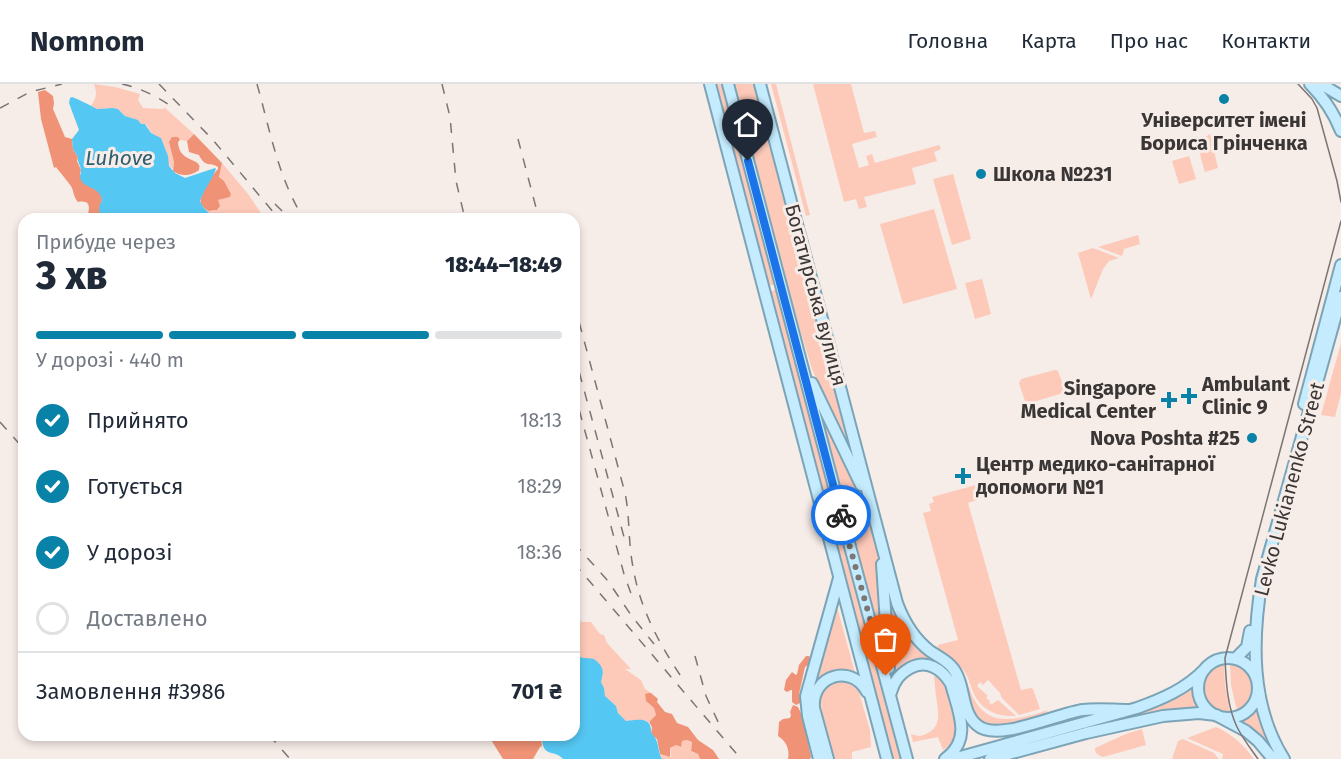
<!DOCTYPE html>
<html lang="uk">
<head>
<meta charset="utf-8">
<style>
	:root { --surface:#fff; --page:#f2f2f3; --text:#1f2937; --muted:#747a83; --line:#e0e1e3; --accent:#0982a8 }
	body { margin:0; font-family:"Fira Sans",sans-serif; background:var(--page); color:var(--text); height:100vh; display:flex; flex-direction:column; font-size:22px; white-space:nowrap }
	* { box-sizing:border-box; margin:0 }
	p { font-size:20px; color:var(--muted) }
	.icon { flex:none; width:33px; height:33px; fill:none; stroke:currentColor; stroke-width:2; stroke-linecap:round; stroke-linejoin:round }
	.map { position:relative; flex:1; overflow:hidden }
	.sheet { position:absolute; left:18px; top:129px; width:562px; height:528px; display:flex; flex-direction:column; background:var(--surface); border-radius:18px; box-shadow:0 3px 9px #0003 }
	.sheet>* { flex:none }
	.pin { position:absolute; display:grid; place-items:center; width:51px; height:51px; color:#fff; margin:-62px -26px; border-radius:50% 50% 50% 0; rotate:-45deg; box-shadow:0 0 6px #0007 }
	.pin .icon { rotate:45deg }
	.courier { position:absolute; display:grid; place-items:center; width:60px; height:60px; margin:-30px; border:4px solid #1a73e8; border-radius:50%; background:#fff; color:#222; box-shadow:0 2px 8px #0007 }
	.headline em { font-style:normal; font-weight:800 }
	.headline div { display:flex; flex-direction:column-reverse }
	.headline { display:flex; align-items:center; justify-content:space-between; height:102px; padding:0 18px }
	h1 { font-size:39px; font-weight:800; line-height:45px }
	.bar { display:grid; grid-template-columns:repeat(4,1fr); gap:9px 6px; align-content:center; height:72px; padding:0 18px }
	.bar i { height:8px; border-radius:4px; background:var(--line) }
	.bar .on { background:var(--accent) }
	.bar p { grid-column:span 4 }
	.line { display:flex; align-items:center; gap:15px; padding:0 18px; border-top:2px solid var(--line) }
	.line div { flex:1 }
	ol { padding:0 18px; list-style:none }
	li { display:flex; align-items:center; gap:18px; height:66px }
	li p { margin-inline-start:auto }
	li .icon { padding:6px; border-radius:50%; background:var(--accent); color:#fff; stroke-width:4 }
	li:last-child { color:var(--muted) }
	li i { width:33px; height:33px; border:3px solid var(--line); border-radius:50% }
	header { display:flex; align-items:center; gap:36px; box-sizing:border-box; height:84px; padding:0 30px; background:var(--surface); border-bottom:2px solid var(--line) }
	header strong { font-size:28px }
	nav { display:flex; gap:33px; margin-inline-start:auto; font-size:21px }
	.map>svg:first-child { display:block }
	.green { fill:#fdc9b9 }
	.forest { fill:#ef9275 }
	.water { fill:#55c7f3 }
	.lines { fill:none; stroke-linecap:round; stroke-linejoin:round }
	.major-casing { stroke:#7ba4b7; stroke-width:14 }
	.major { stroke:#c5ecfe; stroke-width:10 }
	.tram { stroke:#7b7573; stroke-width:1.5 }
	.rail { stroke:#7b7573; stroke-width:1.5; stroke-dasharray:10 10; stroke-linecap:butt }
	.done { stroke:#7c7674; stroke-width:6; stroke-dasharray:0 10.8 }
	.route { stroke:#1a73e8; stroke-width:8 }
	.poi-dot { fill:#0982a8; stroke:#f6ece8; stroke-width:2 }
	.labels { text-anchor:middle; dominant-baseline:central; stroke-width:6; stroke-linejoin:round; paint-order:stroke }
	.poi-label { font-size:20px; font-weight:bold; fill:#3a3635; stroke:#f6ece8; text-anchor:start }
	.street-label { font-size:20px; fill:#3a3635; stroke:#f6ece8 }
	.water-label { font-size:21px; font-style:italic; fill:#2f5e71; stroke:#f6ece8 }
</style>
</head>
<body>
<header>
<strong>Nomnom</strong>
<nav><a>Головна</a><a>Карта</a><a>Про нас</a><a>Контакти</a></nav>
</header>
<div class="map">
<svg width="1341" height="675" viewBox="0 0 1341 675">
	<rect width="100%" height="100%" fill="#f6ece8"/>
	<path class="green" d="M94 0 115 3 140 10 138 16 143 24 164 25V23L194 50 187 57 180 56 178 53 169 58 174 78 173 85C165 79 169 71 164 62 160 54 156 54 151 48 149 46 148 42 146 40L141 41 137 36 125 32 118 25 113 24 97 25 91 22C97 13 97 9 94 0Z
		M714 0H722L776 200 768 202Z
		M733 0H754L855 380 812 285 792 220Z
		M771 0H776L810 131 806 132Z
		M813 0H851L864 49 875 47 877 53 852 60 859 84 869 81 866 72 872 70 875 79 939 61 941 65 934 68 937 77 912 84 916 100 864 113 867 123 859 125 856 115 844 118Z
		M1210 50 1218 84 1205 88C1201 74 1194 58 1210 50Z
		M1189 72 1196 95 1179 100 1172 77Z
		M222 79 248 110 265 135H210L208 127 219 125 218 116 230 113 231 110 224 97 219 93Z
		M953 90 971 155 952 161 933 95Z
		M934 125 957 205 903 220 880 140Z
		M1138 151 1140 160 1124 165 1122 172 1098 163Z
		M1093 164 1119 174 1109 177 1103 185 1091 215 1078 169Z
		M982 195 991 230 975 235 965 199Z
		M777 206 836 430 828 433 769 207Z
		M1341 259V309L1335 333 1321 331Z
		M1055 286 1058 287 1065 306 1063 309 1030 319 1025 317 1019 299 1021 295Z
		M815 311 867 422 877 462 884 572Z
		M976 401 980 415 968 419 1021 606 1031 604 1033 605 1040 625 1019 631 1002 614 1000 609 988 596 983 601 980 598 977 602 988 612 986 614 990 617 989 619 992 620 998 616 1016 632H1015C999 633 983 627 975 612 971 605 970 597 966 590 959 579 948 572 938 564V561L958 556 923 429 931 427 929 420 934 418 932 413Z
		M837 435 901 675H893L829 437Z
		M887 504C899 535 904 554 932 574V577C917 574 905 580 895 590Z
		M836 519 855 589C837 583 821 591 811 605Z
		M574 525 578 534 582 538H591L600 550 604 551 607 559 631 585H625L641 596 645 605 651 609H646L648 619 654 624 656 631 649 638 644 636 626 637 618 629 616 622 605 612 604 604 601 598 603 591 576 571 575 567 576 561 574 558Z
		M1224 580 1225 602 1230 629C1198 628 1192 589 1224 580Z
		M1230 580C1256 586 1260 614 1237 627L1231 601Z
		M934 592H937L945 601 956 644C955 655 953 662 943 666L938 653 913 658 911 650C917 652 920 653 926 650 943 643 938 626 936 612 935 605 935 599 934 592Z
		M964 595H966C969 603 971 611 975 617 992 646 1024 633 1049 626L1046 628 1047 632 1006 644 979 639 972 626Z
		M840 598H846L858 605 870 646 871 663 852 668V675H834C830 661 816 620 823 608 827 602 834 600 840 598Z
		M1193 604 1195 617 1198 624 1141 632 1140 627 1173 615Z
		M1257 621 1268 656 1276 675 1241 640 1240 637 1252 628Z
		M1216 643C1232 650 1244 661 1254 675H1222L1223 670 1187 654Z
		M1142 645 1146 661 1103 673C1098 671 1095 670 1095 664L1126 650Z
		M1183 655 1214 669 1219 675H1172L1178 657Z
		M687 656 692 658 691 666 692 668 698 670 700 675H662L660 670 671 673 670 664 676 661 680 663 682 657Z"/>
	<path class="forest" d="M45 6 53 12 54 19 53 25 65 53 72 55 73 65 78 73 77 77 81 86 80 90 87 101 100 108 102 112 101 133 104 135H86C90 126 92 115 78 118 74 113 74 110 72 104 70 100 59 87 56 83L54 84 41 35 38 8Z
		M194 50 222 79 219 93 224 97 231 110 230 113 218 116 220 122 217 126H214L208 127C206 125 202 123 201 120 198 113 213 90 218 85V83C211 78 205 84 199 71L189 68 187 57Z
		M172 53H178L180 56 178 58C179 77 196 74 199 81 200 82 199 84 199 86 191 92 181 93 173 87L174 78 169 58Z
		M806 572H809L810 574 808 581 805 583 799 610 801 612 800 619 796 621 792 618V606H791L787 608 784 606 786 596 792 588 796 591 797 590 799 581Z
		M648 609H651L658 615 657 618 665 628 672 630 677 639 688 643 698 656 713 666 719 675H700L698 670 691 667 692 658 687 656 682 657 681 663 676 661 670 664V673L660 670 657 655 651 650 652 643 649 638 656 631 654 624 646 617 645 610Z
		M793 621 798 623 802 631 811 673 810 675H788C790 665 786 657 778 652L779 638 783 635 790 634 791 631 790 628Z
		M488 651H535L536 653 541 654 542 662 540 663 533 675H503Z"/>
	<path class="water" d="M72 13C78 15 92 22 97 25L113 24 118 25 125 32 138 36 141 40H145L151 49 161 54 168 72 169 82 175 89 185 94 215 84 216 85C212 96 204 105 200 117L203 123 209 129 210 135H104C98 131 98 122 102 117 101 101 80 105 80 92 80 91 81 89 81 87 81 81 77 79 78 73L73 65 72 55 79 46 69 19 70 14Z
		M575 558 577 563 575 569C580 576 587 573 594 575 604 583 604 587 601 598L604 604 605 612 616 622 618 629 626 637C638 636 652 632 651 649 660 656 657 667 662 675H563C554 665 544 674 542 656L535 651H574Z"/>
	<g class="lines">
		<defs>
			<path id="major" d="M710 0 887 675
				M728 0 833 399 907 675
				M760 0 897 519C904 538 913 554 930 567 937 572 946 576 952 583 966 599 960 627 977 641 997 659 1058 629 1083 626 1098 624 1114 626 1129 626
				M1310 0C1324 14 1334 29 1341 47
				M1321 0 1341 12
				M812 299 861 401
				M1304 320 1341 181
				M882 480 889 584
				M1198 604a30 30 0 1 1 60 0a30 30 0 1 1-60 0Z
				M1235 575 1247 563 1250 547
				M890 611C892 606 893 601 896 597 899 591 905 587 910 584 927 575 942 585 951 600 958 627 973 655 945 675
				M819 675 808 632 806 612 839 494
				M828 675 814 624C811 591 852 579 867 608
				M953 675 1137 624C1162 615 1186 605 1205 585
				M990 675 1086 649 1163 632 1199 629 1216 631 1246 647 1258 657 1273 675
				M1284 675C1250 621 1252 555 1262 495L1341 213"/>
		</defs>
		<use href="#major" class="major-casing"/>
		<use href="#major" class="major"/>
		<path class="tram" d="M1298 0 1312 15 1317 24 1337 97 1341 118
			M1258 675C1251 665 1243 655 1237 643 1227 622 1226 597 1225 574L1341 137"/>
		<path class="rail" d="M122 0C140 4 157 12 172 23
			M159 0 213 56 279 135
			M257 0C270 46 278 94 304 135
			M442 0 450 33 456 97 465 135
			M0 24 30 8 62 0
			M518 55 539 135
			M275 120 290 135
			M574 219 625 409C630 433 628 458 633 483 640 526 660 561 684 597
			M574 269 624 453
			M574 307 624 490 634 518
			M0 338 24 365
			M574 459 608 497 631 531 654 560
			M574 479 741 675
			M695 572 706 612 720 642
			M269 651 290 675"/>
	</g>
	<g class="lines">
		<path class="done" d="M841 431 886 592"/>
		<path class="route" d="M748 77 841 431"/>
	</g>
	<g class="poi-dot">
		<circle cx="1224" cy="15" r="6"/>
		<circle cx="981" cy="90" r="6"/>
		<path d="M1186 303h6v6h6v6h-6v6h-6v-6h-6v-6h6z"/>
		<path d="M1166 307h6v6h6v6h-6v6h-6v-6h-6v-6h6z"/>
		<circle cx="1252" cy="354" r="6"/>
		<path d="M960 383h6v6h6v6h-6v6h-6v-6h-6v-6h6z"/>
	</g>
	<g class="labels">
		<g class="poi-label">
			<text x="1224" y="36" text-anchor="middle">Університет імені<tspan x="1224" dy="23">Бориса Грінченка</tspan></text>
			<text x="993" y="90">Школа №231</text>
			<text x="1202" y="300">Ambulant<tspan x="1202" dy="23">Clinic 9</tspan></text>
			<text x="1156" y="304" text-anchor="end">Singapore<tspan x="1156" dy="23">Medical Center</tspan></text>
			<text x="1240" y="354" text-anchor="end">Nova Poshta #25</text>
			<text x="976" y="380">Центр медико-санітарної<tspan x="976" dy="23">допомоги №1</tspan></text>
		</g>
		<g class="street-label">
			<text transform="translate(816 211) rotate(75)">Богатирська вулиця</text>
			<text transform="translate(1289 405) rotate(-75)">Levko Lukianenko Street</text>
		</g>
		<g class="water-label">
			<text x="119" y="74">Luhove</text>
		</g>
	</g>
</svg>
<div class="pin" style="left:886px;top:592px;background:#ea580c"><svg class="icon" aria-label="bag" viewBox="0 0 24 24"><path d="M5 8h14l-1 12H6zM9 8a3 3 0 0 1 6 0"/></svg></div>
<div class="pin" style="left:748px;top:77px;background:#1f2937"><svg class="icon" aria-label="home" viewBox="0 0 24 24"><path d="M3 11l9-7 9 7M6 9v11h12V9"/></svg></div>
<div class="courier" style="left:841px;top:431px"><svg class="icon" aria-label="bike" viewBox="0 0 24 24"><circle cx="6" cy="16" r="4"/><circle cx="18" cy="16" r="4"/><path d="M6 16l4-8h5l3 8M10 8l3 8H6M13 5h3"/></svg></div>
<section class="sheet">
<div class="headline"><div><h1>3 хв</h1><p>Прибуде через</p></div><em>18:44–18:49</em></div>
<div class="bar"><i class="on"></i><i class="on"></i><i class="on"></i><i></i><p>У дорозі · 440 m</p></div>
<ol>
<li><svg class="icon" aria-label="check" viewBox="0 0 24 24"><path d="M5 12l5 5 9-10"/></svg>Прийнято<p>18:13</p></li>
<li><svg class="icon" aria-label="check" viewBox="0 0 24 24"><path d="M5 12l5 5 9-10"/></svg>Готується<p>18:29</p></li>
<li><svg class="icon" aria-label="check" viewBox="0 0 24 24"><path d="M5 12l5 5 9-10"/></svg>У дорозі<p>18:36</p></li>
<li><i></i>Доставлено</li>
</ol>
<div class="line" style="height:78px"><div>Замовлення #3986</div><b>701 ₴</b></div>
</section>
</div>
</body>
</html>
